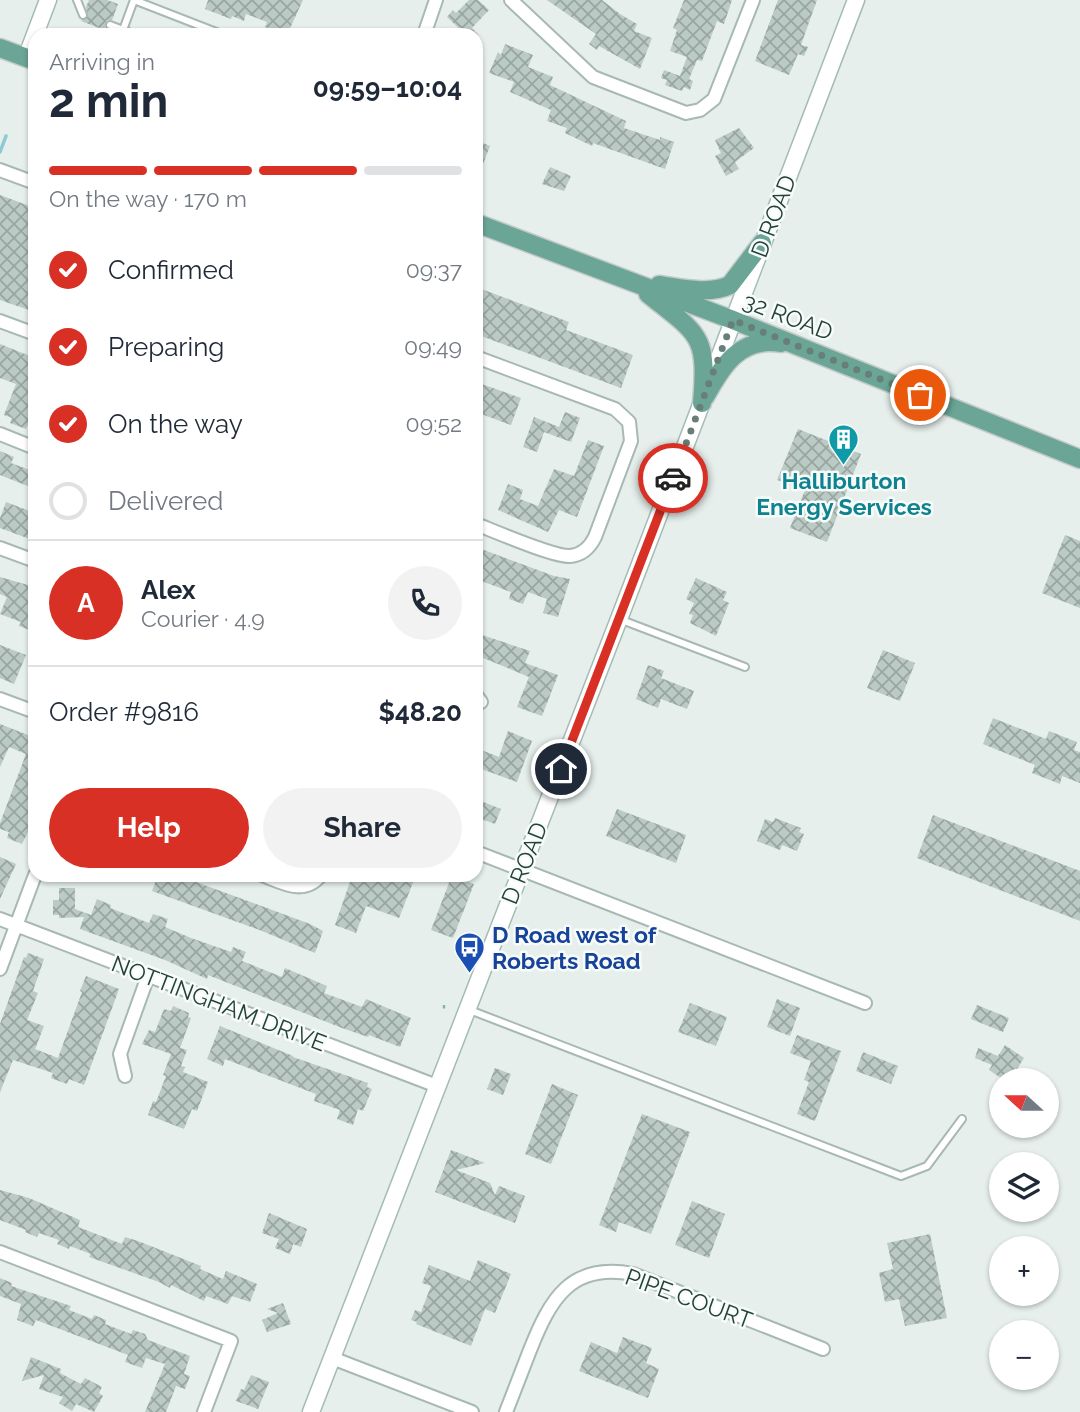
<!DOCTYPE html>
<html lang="en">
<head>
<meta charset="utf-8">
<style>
	:root { --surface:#fff; --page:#f2f2f3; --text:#1f2937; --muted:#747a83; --line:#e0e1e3; --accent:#d93025 }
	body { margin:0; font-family:Raleway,sans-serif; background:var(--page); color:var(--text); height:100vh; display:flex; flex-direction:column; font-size:26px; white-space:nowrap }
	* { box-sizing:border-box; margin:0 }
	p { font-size:23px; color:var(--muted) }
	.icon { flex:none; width:38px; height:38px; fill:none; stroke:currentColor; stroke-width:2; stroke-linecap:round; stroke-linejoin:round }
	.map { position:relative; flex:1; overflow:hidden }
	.panel { position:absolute; left:28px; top:28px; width:455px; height:854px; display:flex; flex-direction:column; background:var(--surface); border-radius:21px; box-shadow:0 2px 5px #0004 }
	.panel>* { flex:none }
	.needle { width:46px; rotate:291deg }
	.fabs { position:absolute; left:989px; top:1068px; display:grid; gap:14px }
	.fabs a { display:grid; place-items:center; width:70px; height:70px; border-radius:50%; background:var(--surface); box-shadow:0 2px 5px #0004; font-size:35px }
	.pin { position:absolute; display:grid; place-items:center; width:60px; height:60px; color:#fff; margin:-30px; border:4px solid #fff; border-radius:50%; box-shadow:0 2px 7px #0007 }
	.courier { position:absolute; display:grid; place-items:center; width:70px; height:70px; margin:-35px; border:5px solid #d93025; border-radius:50%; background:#fff; color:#222; box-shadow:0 2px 9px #0007 }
	.headline em { font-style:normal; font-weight:700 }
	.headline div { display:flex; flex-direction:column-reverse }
	.headline { display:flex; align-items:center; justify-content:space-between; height:119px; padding:0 21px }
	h1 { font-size:46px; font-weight:700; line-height:52px }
	.bar { display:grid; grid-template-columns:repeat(4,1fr); gap:10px 7px; align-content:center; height:84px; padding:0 21px }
	.bar i { height:9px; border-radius:5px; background:var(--line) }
	.bar .current { background:var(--accent) }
	.bar p { grid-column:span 4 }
	.line { display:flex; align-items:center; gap:18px; padding:0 21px; border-top:2px solid var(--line) }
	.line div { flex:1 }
	.round { display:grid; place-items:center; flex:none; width:74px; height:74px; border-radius:37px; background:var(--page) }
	ol { padding:0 21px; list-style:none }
	li { display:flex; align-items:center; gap:21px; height:77px }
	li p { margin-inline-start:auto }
	li .icon { padding:7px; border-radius:50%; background:var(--accent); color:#fff; stroke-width:4 }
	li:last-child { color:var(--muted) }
	li i { width:38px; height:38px; border:4px solid var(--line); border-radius:50% }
	.primary-button { display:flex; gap:14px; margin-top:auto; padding:14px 21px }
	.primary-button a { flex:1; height:80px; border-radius:42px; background:var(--accent); color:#fff; font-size:28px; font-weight:700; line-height:80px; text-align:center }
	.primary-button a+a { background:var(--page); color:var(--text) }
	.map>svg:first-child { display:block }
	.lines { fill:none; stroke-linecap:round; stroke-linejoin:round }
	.stream { stroke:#8ec9d4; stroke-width:3.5 }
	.building { fill:url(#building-cross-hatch) }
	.lane-casing { stroke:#a8b8b2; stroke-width:10 }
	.street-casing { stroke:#a8b8b2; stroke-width:16 }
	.secondary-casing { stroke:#a4bbb3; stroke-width:19 }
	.primary-casing { stroke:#c2cac8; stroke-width:21 }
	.path { stroke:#86b3a5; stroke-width:2.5; stroke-dasharray:3.5 5; stroke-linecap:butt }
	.lane { stroke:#fff; stroke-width:6 }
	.street { stroke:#fff; stroke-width:12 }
	.secondary { stroke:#fff; stroke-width:16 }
	.primary { stroke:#6aa596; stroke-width:18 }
	.done { stroke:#687f78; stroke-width:7; stroke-dasharray:0 12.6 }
	.route { stroke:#d93025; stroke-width:9 }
	.labels { text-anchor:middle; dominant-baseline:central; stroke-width:5; stroke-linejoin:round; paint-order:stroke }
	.street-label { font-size:23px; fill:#24423a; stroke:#f7fbf9 }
	.culture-label { font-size:23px; font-weight:bold; fill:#0d838f; stroke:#f7fbf9 }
	.transit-label { font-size:23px; font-weight:bold; fill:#164399; stroke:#f7fbf9; text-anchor:start }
</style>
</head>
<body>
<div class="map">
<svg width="1080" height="1412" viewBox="0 0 1080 1412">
	<defs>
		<pattern id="building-cross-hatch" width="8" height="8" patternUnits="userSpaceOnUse" patternTransform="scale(1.75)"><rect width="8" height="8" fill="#bbcac4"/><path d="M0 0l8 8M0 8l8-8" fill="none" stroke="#98a6a0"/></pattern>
	</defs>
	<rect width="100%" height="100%" fill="#e6efeb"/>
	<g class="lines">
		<path class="stream" d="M0 152 6 136"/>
	</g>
	<path class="building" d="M89 0H107L118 4 112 20H107L105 24 107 31 81 21 88 16 86 7Z
		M208 0H303L287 35 265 27 267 22 246 14 244 21 232 16 231 19 205 9Z
		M469 0H478L489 10 472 28 479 35H466L447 17 453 10 456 13Z
		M547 0H602L620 14 637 24 634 31 652 38 640 69 599 46 597 50 589 44 596 34Z
		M684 0H732L724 24 717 21 702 61 697 60 689 79 693 81 690 90 684 87 682 91 665 85 667 80 661 78 664 70 680 76 687 57 670 51 677 30 673 28Z
		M778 0H817L801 45 808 47 804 56 798 54 789 75 755 61Z
		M505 44 533 55 528 67 553 77 550 85 626 121 624 128 660 140V137L674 142 665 169 593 143 592 146 565 133 567 128 547 121 551 110 510 92 514 82 489 73 498 52 501 55Z
		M739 128 754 148 735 162 739 169 726 176 715 156 721 153 715 140Z
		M476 140 490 146 477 179H476Z
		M550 167 571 176 564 191 542 184Z
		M0 195 35 208V294L29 310 0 300Z
		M476 287 569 322 566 330 633 355 621 388 476 334Z
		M0 344 35 358V409L26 429 10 423 12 418 4 415 16 384 0 378Z
		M476 382 521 398 511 425 476 412Z
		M565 412 580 418 571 442 544 432 537 452 523 447 534 417 559 427Z
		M798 429 861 454 827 542 790 528 805 490 777 480Z
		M588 440 604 446 577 517 559 510 548 532 498 510 508 484 523 490 520 499 538 506 554 469 574 476Z
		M0 451 14 457 11 463 35 472V489L0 475Z
		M6 502 35 513V541L0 528V518Z
		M1065 535 1080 541V608L1042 593Z
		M476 547 554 576 570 579 558 617 543 613 547 599 528 592 523 604 509 599 511 592 476 579Z
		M0 577 35 587V632L19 626 21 622 0 614 7 597 0 594Z
		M696 578 727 592 723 600 729 603 716 636 690 623 693 615 689 614 694 603 686 599Z
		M476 633 530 651 525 663 558 675 542 716 517 707 529 677 476 655Z
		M0 645 26 655 14 684 0 678Z
		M883 650 915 663 900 701 867 688Z
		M648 665 664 671 661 678 694 691 687 709 661 699 658 708 636 699Z
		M993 718 1046 739 1049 731 1077 742 1074 750 1080 752V783L1062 776 1060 784 1032 773 1035 765 983 744Z
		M0 724 33 737 35 734V818L22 844 7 838 9 832 0 829V823L26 754 9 747 0 767Z
		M508 731 532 741 517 782 476 767V748L499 757Z
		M476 799 501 809 495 824 476 817Z
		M617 809 686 835 676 863 606 836Z
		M933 815 1080 871V921L917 858Z
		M775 818 801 828 799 832 804 834 797 851 782 845 780 850 757 841 765 819 773 822Z
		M0 857 16 864 0 899Z
		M158 875H177L310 924 323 931 315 953 257 929 152 891Z
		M358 875H416L399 918 366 906 356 933 335 925 352 876 357 878Z
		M452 875 474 884 453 938 431 930Z
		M59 888H75V909L91 915 97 899 111 905 110 908 149 923 153 914 168 919 165 927 191 938 231 952 233 947 246 952 242 961 282 977 285 968 327 986 324 993 362 1007 366 999 411 1018 400 1047 369 1035 368 1037 342 1028 208 975 207 979 165 960 80 929 84 917 59 918V915H53V900H59Z
		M28 953 44 959 33 991 38 993 27 1020 44 1026 35 1049 58 1058 82 992 80 991 86 976 119 989 84 1085 69 1079 67 1084 51 1078 53 1073 13 1060 0 1092V1024L24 957 26 958Z
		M777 999 800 1008 790 1036 767 1027Z
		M690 1003 727 1017 716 1046 678 1032Z
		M977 1005 1009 1018 1003 1032 971 1019Z
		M173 1006 189 1013 188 1017 191 1018 180 1048 187 1050 181 1066 185 1067 183 1072 208 1082 197 1111 192 1109 184 1129 148 1115 153 1101 156 1102 166 1076 163 1075 171 1054 142 1044 149 1030 155 1032 164 1009 171 1011Z
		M220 1026 293 1056V1057L368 1083 367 1087 372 1089 363 1111 358 1109 353 1125 337 1119 340 1110 314 1101 316 1094 225 1059 223 1066 207 1059Z
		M797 1035 841 1051 815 1121 797 1114 809 1082 804 1080 811 1061 790 1053Z
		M1005 1045 1024 1058 1010 1080H1004L989 1070 992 1065 975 1058 978 1048 998 1056Z
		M863 1052 898 1066 891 1084 856 1071Z
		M495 1068 511 1074 503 1095 487 1089Z
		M552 1084 578 1095 551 1164 525 1154Z
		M642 1114 690 1132 651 1234 619 1222 616 1232 599 1225Z
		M451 1150 485 1163 456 1170 490 1183 495 1195 499 1186 525 1196 515 1223 435 1192Z
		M0 1190 29 1198 80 1220 78 1227 122 1244 125 1237 138 1241 201 1266 200 1269 223 1279 226 1271 257 1284 250 1302 232 1296 228 1304 206 1296 204 1301 171 1285 170 1288 159 1282 89 1257 91 1254 70 1246 69 1249 57 1244 59 1240 39 1233 37 1237 25 1232 26 1230 0 1220Z
		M692 1201 725 1214 709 1258 675 1245Z
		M269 1213 307 1229 301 1247 293 1244 290 1254 275 1248 279 1239 262 1233Z
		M930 1234 947 1318 905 1326 899 1299 885 1302 879 1273 893 1269 887 1243Z
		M478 1260 511 1274 495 1313 485 1309 471 1346 416 1324 417 1322 411 1320 415 1310 421 1312 431 1286 422 1283 429 1265 470 1281Z
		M0 1278 12 1283 11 1286 71 1306 69 1310 92 1319 94 1315 106 1320 105 1324 131 1334 133 1330 145 1334 148 1340 190 1356 184 1374 190 1376 185 1389 176 1386 166 1412H145L165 1364 146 1358 142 1368 125 1362 128 1355 36 1320 33 1326 17 1320 21 1304 0 1296Z
		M283 1303 291 1324 267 1332 262 1320 278 1313 267 1309Z
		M623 1337 652 1348 646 1363 659 1369 648 1398 579 1371 591 1342 617 1353Z
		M31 1357 61 1369 60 1373 81 1384 85 1378 102 1387 99 1393 103 1396 94 1412 76 1404 72 1411 59 1403 63 1397 39 1389 44 1375 22 1381Z
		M251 1375 269 1382 258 1409 236 1401 241 1389 244 1390Z"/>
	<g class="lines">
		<defs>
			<path id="lane" d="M77 0 83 15
				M134 0 224 35
				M110 25 136 35
				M123 30 134 0
				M619 619 745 667
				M467 1009 901 1176 927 1166 962 1119"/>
			<path id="street" d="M511 0 593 77 686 113 700 110 714 99 753 0
				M424 35 436 0
				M0 170 35 183
				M0 321 35 334
				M476 357 615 409 629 422 631 441 595 537C590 547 582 555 570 556 554 557 494 531 476 524
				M0 434 35 448
				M0 548 35 561
				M476 695 481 702
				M0 699 35 712
				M476 852 865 1003
				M262 875C283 883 304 896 321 875
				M0 919 437 1086
				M0 969 35 875
				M125 1076 120 1054 148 976
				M0 1252 231 1341 204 1412
				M332 1358 472 1412
				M506 1412C514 1391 522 1371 530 1350 550 1300 570 1262 633 1274L823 1349"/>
			<path id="secondary" d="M26 58 48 0
				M311 1412 619 619 856 0"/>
			<path id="primary" d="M0 48 35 61
				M476 223 733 320 1080 459
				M659 285C681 288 709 295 730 285L762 243
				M648 294C699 335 708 334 702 403
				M705 397C722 366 740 336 781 343"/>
		</defs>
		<use href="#lane" class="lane-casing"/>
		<use href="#street" class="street-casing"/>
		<use href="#secondary" class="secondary-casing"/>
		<use href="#primary" class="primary-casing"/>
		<path class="path" d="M444 1005V1012"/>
		<use href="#lane" class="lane"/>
		<use href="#street" class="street"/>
		<use href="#secondary" class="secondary"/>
		<use href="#primary" class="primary"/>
	</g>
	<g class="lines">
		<path class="done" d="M673 478 733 320 920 395"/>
		<path class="route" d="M561 769 673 478"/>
	</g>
	<defs>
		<symbol id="building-pin" viewBox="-11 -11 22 30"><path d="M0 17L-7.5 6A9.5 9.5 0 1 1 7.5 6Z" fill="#0f9aa8" stroke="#f7fbf9"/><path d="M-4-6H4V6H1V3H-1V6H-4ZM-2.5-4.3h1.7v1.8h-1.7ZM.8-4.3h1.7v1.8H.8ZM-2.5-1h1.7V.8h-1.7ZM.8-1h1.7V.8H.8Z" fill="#fff"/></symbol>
		<symbol id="bus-pin" viewBox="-11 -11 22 30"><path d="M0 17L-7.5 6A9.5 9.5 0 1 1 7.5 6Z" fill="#1a4fb4" stroke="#f7fbf9"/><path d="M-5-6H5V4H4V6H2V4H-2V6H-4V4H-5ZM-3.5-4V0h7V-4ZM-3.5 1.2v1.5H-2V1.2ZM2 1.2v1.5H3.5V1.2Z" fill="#fff"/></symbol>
	</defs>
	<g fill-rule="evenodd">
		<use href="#building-pin" x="826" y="422" width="35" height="47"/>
		<use href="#bus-pin" x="452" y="930" width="35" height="47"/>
	</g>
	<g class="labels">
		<g class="street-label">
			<text transform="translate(773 216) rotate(-69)">D ROAD</text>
			<text transform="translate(788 316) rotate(21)">32 ROAD</text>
			<text transform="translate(524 863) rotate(-68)">D ROAD</text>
			<text transform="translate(219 1003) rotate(21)">NOTTINGHAM DRIVE</text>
			<text transform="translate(689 1298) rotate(20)">PIPE COURT</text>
		</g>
		<g class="culture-label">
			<text x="844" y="480">Halliburton<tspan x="844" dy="26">Energy Services</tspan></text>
		</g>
		<g class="transit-label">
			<text x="492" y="934">D Road west of<tspan x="492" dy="26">Roberts Road</tspan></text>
		</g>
	</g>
</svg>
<div class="fabs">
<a><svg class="needle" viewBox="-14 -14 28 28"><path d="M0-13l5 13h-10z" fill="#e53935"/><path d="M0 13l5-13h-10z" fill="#747a83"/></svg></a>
<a><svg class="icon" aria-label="layers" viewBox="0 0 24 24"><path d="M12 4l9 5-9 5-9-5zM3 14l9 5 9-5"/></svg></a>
<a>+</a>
<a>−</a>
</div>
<div class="pin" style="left:920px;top:395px;background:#ea580c"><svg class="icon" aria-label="bag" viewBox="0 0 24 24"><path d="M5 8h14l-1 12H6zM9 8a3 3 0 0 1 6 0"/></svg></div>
<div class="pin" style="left:561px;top:769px;background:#1f2937"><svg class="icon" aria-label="home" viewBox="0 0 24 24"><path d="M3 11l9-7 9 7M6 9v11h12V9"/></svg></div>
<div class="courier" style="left:673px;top:478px"><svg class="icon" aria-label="car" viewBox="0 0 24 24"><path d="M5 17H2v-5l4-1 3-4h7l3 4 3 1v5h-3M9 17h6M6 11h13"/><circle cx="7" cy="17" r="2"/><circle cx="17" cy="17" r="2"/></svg></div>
<section class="panel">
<div class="headline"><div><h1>2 min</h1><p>Arriving in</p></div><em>09:59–10:04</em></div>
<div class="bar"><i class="current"></i><i class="current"></i><i class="current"></i><i></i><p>On the way · 170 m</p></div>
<ol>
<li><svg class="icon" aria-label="check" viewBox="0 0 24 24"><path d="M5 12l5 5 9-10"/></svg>Confirmed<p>09:37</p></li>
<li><svg class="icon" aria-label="check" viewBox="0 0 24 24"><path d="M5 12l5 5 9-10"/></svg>Preparing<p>09:49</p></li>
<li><svg class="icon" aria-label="check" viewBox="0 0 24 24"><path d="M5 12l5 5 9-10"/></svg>On the way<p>09:52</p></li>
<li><i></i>Delivered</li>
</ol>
<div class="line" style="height:126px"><b class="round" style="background:var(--accent);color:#fff">A</b><div><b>Alex</b><p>Courier · 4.9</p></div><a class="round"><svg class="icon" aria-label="phone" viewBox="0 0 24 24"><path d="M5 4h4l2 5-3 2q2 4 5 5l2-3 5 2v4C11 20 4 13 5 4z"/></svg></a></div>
<div class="line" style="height:91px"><div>Order #9816</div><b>$48.20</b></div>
<div class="primary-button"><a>Help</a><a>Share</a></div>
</section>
</div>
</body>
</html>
